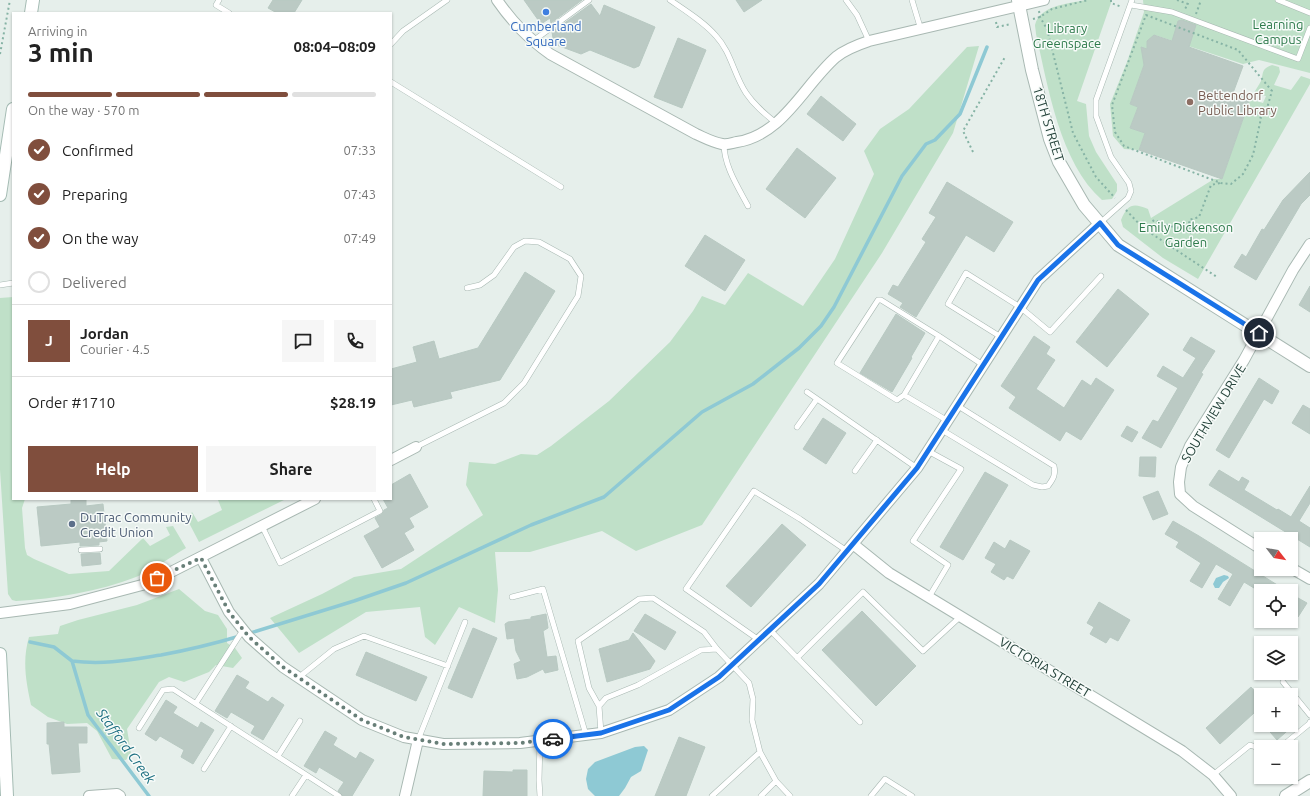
<!DOCTYPE html>
<html lang="en">
<head>
<meta charset="utf-8">
<style>
	:root { --surface:#fff; --page:#f6f6f6; --text:#222; --muted:#767676; --line:#e0e0e0; --accent:#804e3d }
	body { margin:0; font-family:Ubuntu,sans-serif; background:var(--page); color:var(--text); height:100vh; display:flex; flex-direction:column; font-size:15px; white-space:nowrap }
	* { box-sizing:border-box; margin:0 }
	p { font-size:13px; color:var(--muted) }
	.icon { flex:none; width:22px; height:22px; fill:none; stroke:currentColor; stroke-width:2; stroke-linecap:round; stroke-linejoin:round }
	.map { position:relative; flex:1; overflow:hidden }
	.sheet { position:absolute; left:12px; top:12px; width:380px; height:488px; display:flex; flex-direction:column; background:var(--surface); border-radius:0px; box-shadow:0 1px 3px #0004 }
	.sheet>* { flex:none }
	.needle { width:26px; rotate:121deg }
	.controls { position:absolute; left:1254px; top:532px; display:grid; gap:8px }
	.controls a { display:grid; place-items:center; width:44px; height:44px; border-radius:0px; background:var(--surface); box-shadow:0 1px 3px #0004; font-size:20px }
	.pin { position:absolute; display:grid; place-items:center; width:34px; height:34px; color:#fff; margin:-17px; border:2px solid #fff; border-radius:50%; box-shadow:0 1px 4px #0007 }
	.courier { position:absolute; display:grid; place-items:center; width:40px; height:40px; margin:-20px; border:3px solid #1a73e8; border-radius:50%; background:#fff; color:#222; box-shadow:0 1px 5px #0007 }
	.headline em { font-style:normal; font-weight:700 }
	.headline div { display:flex; flex-direction:column-reverse }
	.headline { display:flex; align-items:center; justify-content:space-between; height:68px; padding:0 16px }
	h1 { font-size:26px; font-weight:700; line-height:30px }
	.bar { display:grid; grid-template-columns:repeat(4,1fr); gap:6px 4px; align-content:center; height:48px; padding:0 16px }
	.bar i { height:5px; border-radius:3px; background:var(--line) }
	.bar .on { background:var(--accent) }
	.bar p { grid-column:span 4 }
	.line { display:flex; align-items:center; gap:10px; padding:0 16px; border-top:1px solid var(--line) }
	.line div { flex:1 }
	.round { display:grid; place-items:center; flex:none; width:42px; height:42px; border-radius:0px; background:var(--page) }
	ol { padding:0 16px; list-style:none }
	li { display:flex; align-items:center; gap:12px; height:44px }
	li p { margin-inline-start:auto }
	li .icon { padding:4px; border-radius:50%; background:var(--accent); color:#fff; stroke-width:4 }
	li:last-child { color:var(--muted) }
	li i { width:22px; height:22px; border:2px solid var(--line); border-radius:50% }
	.button { display:flex; gap:8px; margin-top:auto; padding:8px 16px }
	.button a { flex:1; height:46px; border-radius:0px; background:var(--accent); color:#fff; font-size:16px; font-weight:700; line-height:46px; text-align:center }
	.button a+a { background:var(--page); color:var(--text) }
	.map>svg:first-child { display:block }
	.green { fill:#bfe0c8 }
	.water { fill:#8ec9d4 }
	.lines { fill:none; stroke-linecap:round; stroke-linejoin:round }
	.stream { stroke:#8ec9d4; stroke-width:3.5 }
	.building { fill:#bbcac4; stroke:#b8c9c2 }
	.service-casing { stroke:#a8b8b2; stroke-width:6 }
	.minor-casing { stroke:#a8b8b2; stroke-width:12 }
	.tertiary-casing { stroke:#a8b8b2; stroke-width:14 }
	.secondary-casing { stroke:#a4bbb3; stroke-width:14 }
	.path { stroke:#86b3a5; stroke-width:2; stroke-dasharray:2 3; stroke-linecap:butt }
	.service { stroke:#fff; stroke-width:5 }
	.minor { stroke:#fff; stroke-width:10 }
	.tertiary { stroke:#fff; stroke-width:12 }
	.secondary { stroke:#fff; stroke-width:12 }
	.done { stroke:#687f78; stroke-width:4; stroke-dasharray:0 7.2 }
	.route { stroke:#1a73e8; stroke-width:5 }
	.shop-dot { fill:#3f7fe0; stroke:#f7fbf9; stroke-width:1.5 }
	.education-dot { fill:#8d6e63; stroke:#f7fbf9; stroke-width:1.5 }
	.service-dot { fill:#5c6f8a; stroke:#f7fbf9; stroke-width:1.5 }
	.labels { text-anchor:middle; dominant-baseline:central; stroke-width:3; stroke-linejoin:round; paint-order:stroke }
	.park-label { font-size:13px; fill:#2d7a4b; stroke:#f7fbf9 }
	.shop-label { font-size:13px; fill:#366cbe; stroke:#f7fbf9 }
	.education-label { font-size:13px; fill:#785e54; stroke:#f7fbf9; text-anchor:start }
	.street-label { font-size:13px; fill:#24423a; stroke:#f7fbf9 }
	.service-label { font-size:13px; fill:#4e5e75; stroke:#f7fbf9; text-anchor:start }
	.water-label { font-size:14px; font-style:italic; fill:#1c6f80; stroke:#f7fbf9 }
</style>
</head>
<body>
<div class="map">
<svg width="1310" height="796" viewBox="0 0 1310 796">
	<rect width="100%" height="100%" fill="#e6efeb"/>
	<path class="green" d="M1085 0H1112L1077 101 1086 104 1089 136 1096 152 1117 184V191L1112 199 1102 200C1060 163 1048 87 1036 34 1036 32 1035 27 1035 25 1040 5 1068 4 1085 0Z
		M1143 0H1310V73L1259 60 1243 64 1155 35 1130 104 1138 107 1130 128 1145 133 1139 150 1124 149 1113 136 1110 104 1127 62 1144 12Z
		M979 46 953 133 882 253 702 525 636 551 602 531 530 552H495L498 590 495 623 459 607 435 645 425 637 420 607 366 612 299 653 270 618 322 594 354 577 401 569 483 515 466 485 469 462 495 464 521 454 537 455 551 446 609 401 670 342 693 311 702 296 725 305 748 273 803 306 835 259 874 174 864 151 880 129 909 109 967 47Z
		M1272 65 1279 67 1280 72 1274 85 1291 90 1301 76 1310 79V84L1198 279 1163 258 1123 227 1121 220C1128 204 1133 203 1148 209L1151 218 1214 179H1222L1250 99 1263 103 1266 96 1254 93C1256 89 1259 85 1261 81 1264 72 1261 69 1272 65Z
		M13 297V499H25L22 508 25 548 27 555 34 559 69 574 109 571 143 538 150 546 170 535 166 527 173 526 186 548C171 557 151 571 136 577 100 591 54 599 16 601L12 600 8 594 0 470V298Z
		M220 499H286L199 542 188 521 192 512 198 522 222 510 218 500Z
		M179 589 205 611 218 615 227 629V643L235 648 242 658 233 668 216 665 209 672 184 682 169 677 159 682 127 729 131 753 126 760 112 759 97 731 87 723 67 724 48 717 31 705C26 681 22 661 29 637L58 634 60 626 78 620 137 605Z"/>
	<path class="water" d="M1224 575 1228 576 1229 578 1223 582 1219 588H1215L1213 584 1216 578Z
		M644 746 648 750 641 771 631 777 625 788 619 796H595L588 789 586 779 588 769 595 762 635 747Z"/>
	<g class="lines">
		<path class="stream" d="M247 634 354 601 406 583 531 525 604 497 702 412 753 384 799 348 821 326 834 307 902 176 926 144 935 140 960 114 987 47
			M30 642 54 647 72 661 88 715 149 796
			M72 661C104 665 129 660 161 655 188 650 213 644 240 636"/>
	</g>
	<path class="building" d="M273 0H302L294 13H277L268 8Z
		M524 0H582L551 23 550 18 541 24Z
		M736 0H762L744 12Z
		M591 4 600 16 604 5 655 27 639 66 634 68 590 50 581 54 554 44 552 32Z
		M1182 20 1196 25 1189 47 1243 66 1233 93 1250 99 1222 179 1139 150 1145 133 1130 128 1138 107 1130 104 1144 65 1141 47 1147 49V41L1154 35 1172 41 1178 21Z
		M678 38 706 50 682 108 654 97Z
		M821 96 856 124 843 141 807 114Z
		M797 148 836 178 805 218 766 189Z
		M1310 172V195L1301 204 1256 280 1234 267 1242 254 1246 257 1262 229 1264 230 1283 200Z
		M947 182 1013 222 994 252 966 235 916 317 900 307 903 303 888 294 893 285 898 287 926 242 922 239 936 217 929 213Z
		M705 235 745 260 725 291 685 266Z
		M525 272 555 291 500 380 450 392 452 398 414 407 412 400 391 405V369L417 362 413 347 434 341 439 359 478 348Z
		M1310 286V312L1299 305Z
		M1118 289 1149 314 1107 367 1076 342Z
		M896 314 925 333 911 357 912 358 892 392 860 373Z
		M1034 336 1050 347 1046 354 1055 360 1036 389 1064 408 1082 380 1091 386 1096 378 1114 390 1081 440 1066 431 1060 441 1009 408 1016 397 1001 386Z
		M1191 337 1215 351 1201 373 1203 374 1161 448 1142 438 1153 420 1158 422 1178 388 1157 376 1163 366 1183 378 1196 358 1183 350Z
		M1259 378 1279 391 1272 404 1264 399 1229 458 1216 450Z
		M1303 405 1310 409V434L1292 423Z
		M823 418 846 433 826 464 803 449Z
		M1127 426 1138 432 1132 442 1121 436Z
		M1140 457H1156L1155 477 1139 476Z
		M1219 470 1239 482 1242 477 1249 481 1244 490 1277 510 1278 509 1291 517 1310 486V503L1299 521 1310 528V547L1209 485Z
		M985 472 1008 485 963 560 940 547Z
		M410 474 428 507 409 518 414 527 404 533 414 550 382 568 364 536 380 527 375 518 382 514 384 510 388 508 383 499H391V485Z
		M1158 491 1168 514 1153 520 1143 497Z
		M71 499H86V506L103 504 107 541 99 542V545L80 546V542L41 546 37 507 71 504Z
		M1173 521 1199 536 1287 591H1259L1244 582 1230 606 1218 599 1233 574 1216 564 1202 588 1190 581 1201 563 1176 547 1179 542 1165 534Z
		M782 524 806 545 751 607 726 586Z
		M1010 540 1030 551 1013 579 1007 576 1004 580 991 572 996 564 985 558 994 542 1005 549Z
		M100 553 101 564 82 566 81 554Z
		M1291 594 1307 603 1298 617 1291 612Z
		M1099 602 1130 620 1118 641 1110 637 1106 643 1090 634 1094 627 1087 623Z
		M862 611 916 666 876 706 822 650Z
		M546 614 548 628 543 631 547 657 556 656 558 670 545 673 543 669 527 677 517 679 514 664 521 661 516 651 514 638 507 639 505 624 508 622 531 619V617Z
		M645 614 676 632 665 650 634 631Z
		M473 628 497 638 472 698 448 688Z
		M633 633 655 661 650 669 607 682 599 649 629 640Z
		M366 652 427 677 416 701 356 675Z
		M237 675 249 682 245 688 268 702 272 697 284 705 263 740 251 733 255 726 231 712 227 718 215 711Z
		M1251 687 1261 698V722L1254 713 1220 744 1206 728Z
		M166 700 177 707 173 713 198 728 201 722 214 730 193 764 181 757 184 750 160 736 156 741 145 734Z
		M64 722V727H87V743H78L80 772 52 774 49 744H47V723Z
		M1264 725H1294L1277 740Z
		M325 731 337 738 333 745 356 759 360 752 374 760 352 796H343L338 791 344 782 319 767 316 773 304 766Z
		M679 737 705 747 686 796H655Z
		M513 770H527V796H483L484 771 513 772Z"/>
	<g class="lines">
		<defs>
			<path id="service" d="M219 0 216 5 229 13
				M670 0C686 11 704 22 716 36 731 52 734 75 746 93 754 105 765 114 776 123
				M846 0 857 15 869 41
				M912 0 921 30
				M1278 0 1310 13
				M1131 5 1172 12 1298 59 1310 28
				M533 41 589 0
				M391 44 403 31 447 0
				M391 82 561 187
				M724 144C724 166 738 187 748 206
				M1100 223 1128 198 1131 191 1129 183 1111 157 1096 116V100L1132 0
				M0 285 13 283
				M939 336 904 395 897 400 837 363 878 300H881L939 336 983 365
				M1001 337 948 304 966 273 1020 307 1050 332 1101 276
				M807 392 917 468
				M904 395 948 421
				M797 427 817 399
				M942 430 1033 485 1042 487 1048 486C1053 479 1056 475 1054 466L958 406
				M416 447 504 403 524 383 578 296 581 276 570 259 539 242 525 241 514 247 494 275 480 285 467 288
				M928 451 961 469 913 541 948 565 929 597
				M855 471 877 440
				M262 526 280 563 380 511 374 499
				M81 550 100 549
				M512 597 543 589 586 735
				M770 630 860 722
				M759 640 686 589 754 491 800 519 847 551
				M797 658 863 592 923 651 961 616
				M298 678 334 649 364 636 448 666
				M1283 682 1310 715
				M196 703 243 630
				M599 706 589 688 578 641 639 599 653 598 704 632 717 649 749 683 753 699 752 720 760 752 776 781 790 796
				M139 728 163 690 173 689 339 796
				M601 733 599 706 606 698 638 685 701 650 717 649
				M418 740 465 622
				M540 741 539 780 540 796
				M1281 747 1309 724 1310 722
				M278 756 300 721
				M204 769 231 726
				M1213 775 1250 745 1261 749
				M292 796 306 775
				M712 796 760 752
				M761 796 776 781
				M871 796 885 779 912 796"/>
			<path id="minor" d="M497 0C513 23 528 38 550 54L696 134C705 138 712 142 722 144 727 145 732 143 737 142 783 135 804 85 836 57 846 49 857 45 869 41L1044 0
				M391 460 416 447
				M853 544 889 573 1182 751 1213 775 1231 796
				M1261 549 1193 506 1180 494 1179 482 1181 467 1190 446 1244 360 1293 270 1310 244
				M201 558 229 612 249 637 283 667 362 720 404 737 443 744 520 743 601 733 669 710 719 677 819 584 917 468 1038 280 1100 223
				M1291 568 1310 579
				M0 613 70 604 142 585 171 572 315 499
				M89 796 117 794 120 796
				M405 796 418 740"/>
			<path id="tertiary" d="M1018 0 1032 70 1050 139 1059 162 1084 205 1118 245 1310 366
				M1286 796 1310 781"/>
			<path id="secondary" d="M31 13 33 0
				M0 195 13 109
				M0 654 7 796"/>
		</defs>
		<use href="#service" class="service-casing"/>
		<use href="#minor" class="minor-casing"/>
		<use href="#tertiary" class="tertiary-casing"/>
		<use href="#secondary" class="secondary-casing"/>
		<path class="path" d="M1111 0V3L1122 7
			M1177 0 1188 4 1185 9
			M1039 11 1040 17 1047 29 1073 133 1096 177 1115 198
			M1196 14 1201 0
			M1146 15 1238 50 1272 91 1265 115H1256L1261 118 1253 155 1243 174 1231 184 1221 183 1124 146 1115 132 1112 105Z
			M1033 19 1040 17 1052 9 1088 0
			M996 22 997 27 1011 24
			M0 54 10 0
			M973 152 963 131 1005 57
			M1126 210 1143 228 1217 277
			M1146 229 1154 220 1190 233 1189 220 1199 217 1211 185 1220 183"/>
		<use href="#service" class="service"/>
		<use href="#minor" class="minor"/>
		<use href="#tertiary" class="tertiary"/>
		<use href="#secondary" class="secondary"/>
	</g>
	<g class="lines">
		<path class="done" d="M157 578 201 558 229 612 249 637 283 667 362 720 404 737 443 744 520 743 553 739"/>
		<path class="route" d="M553 739 601 733 669 710 719 677 819 584 917 468 1038 280 1100 223 1118 245 1259 333"/>
	</g>
	<circle class="shop-dot" cx="546" cy="12" r="4"/>
	<circle class="education-dot" cx="1190" cy="102" r="4"/>
	<circle class="service-dot" cx="72" cy="524" r="4"/>
	<g class="labels">
		<g class="park-label">
			<text x="1278" y="24">Learning<tspan x="1278" dy="15">Campus</tspan></text>
			<text x="1067" y="28">Library<tspan x="1067" dy="15">Greenspace</tspan></text>
			<text x="1186" y="227">Emily Dickenson<tspan x="1186" dy="15">Garden</tspan></text>
		</g>
		<g class="shop-label">
			<text x="546" y="26">Cumberland<tspan x="546" dy="15">Square</tspan></text>
		</g>
		<g class="education-label">
			<text x="1198" y="95">Bettendorf<tspan x="1198" dy="15">Public Library</tspan></text>
		</g>
		<g class="street-label">
			<text transform="translate(1049 124) rotate(73)">18TH STREET</text>
			<text transform="translate(1213 413) rotate(-59)">SOUTHVIEW DRIVE</text>
			<text transform="translate(1045 667) rotate(31)">VICTORIA STREET</text>
		</g>
		<g class="service-label">
			<text x="80" y="517">DuTrac Community<tspan x="80" dy="15">Credit Union</tspan></text>
		</g>
		<g class="water-label">
			<text transform="translate(126 746) rotate(54)">Stafford Creek</text>
		</g>
	</g>
</svg>
<div class="controls">
<a><svg class="needle" viewBox="-14 -14 28 28"><path d="M0-13l5 13h-10z" fill="#e53935"/><path d="M0 13l5-13h-10z" fill="#767676"/></svg></a>
<a><svg class="icon" aria-label="locate" viewBox="0 0 24 24"><circle cx="12" cy="12" r="6"/><path d="M12 2v4M12 18v4M2 12h4M18 12h4"/></svg></a>
<a><svg class="icon" aria-label="layers" viewBox="0 0 24 24"><path d="M12 4l9 5-9 5-9-5zM3 14l9 5 9-5"/></svg></a>
<a>+</a>
<a>−</a>
</div>
<div class="pin" style="left:157px;top:578px;background:#ea580c"><svg class="icon" aria-label="bag" viewBox="0 0 24 24"><path d="M5 8h14l-1 12H6zM9 8a3 3 0 0 1 6 0"/></svg></div>
<div class="pin" style="left:1259px;top:333px;background:#1f2937"><svg class="icon" aria-label="home" viewBox="0 0 24 24"><path d="M3 11l9-7 9 7M6 9v11h12V9"/></svg></div>
<div class="courier" style="left:553px;top:739px"><svg class="icon" aria-label="car" viewBox="0 0 24 24"><path d="M5 17H2v-5l4-1 3-4h7l3 4 3 1v5h-3M9 17h6M6 11h13"/><circle cx="7" cy="17" r="2"/><circle cx="17" cy="17" r="2"/></svg></div>
<section class="sheet">
<div class="headline"><div><h1>3 min</h1><p>Arriving in</p></div><em>08:04–08:09</em></div>
<div class="bar"><i class="on"></i><i class="on"></i><i class="on"></i><i></i><p>On the way · 570 m</p></div>
<ol>
<li><svg class="icon" aria-label="check" viewBox="0 0 24 24"><path d="M5 12l5 5 9-10"/></svg>Confirmed<p>07:33</p></li>
<li><svg class="icon" aria-label="check" viewBox="0 0 24 24"><path d="M5 12l5 5 9-10"/></svg>Preparing<p>07:43</p></li>
<li><svg class="icon" aria-label="check" viewBox="0 0 24 24"><path d="M5 12l5 5 9-10"/></svg>On the way<p>07:49</p></li>
<li><i></i>Delivered</li>
</ol>
<div class="line" style="height:72px"><b class="round" style="background:var(--accent);color:#fff">J</b><div><b>Jordan</b><p>Courier · 4.5</p></div><a class="round"><svg class="icon" aria-label="chat" viewBox="0 0 24 24"><path d="M4 5h16v11H9l-5 4z"/></svg></a><a class="round"><svg class="icon" aria-label="phone" viewBox="0 0 24 24"><path d="M5 4h4l2 5-3 2q2 4 5 5l2-3 5 2v4C11 20 4 13 5 4z"/></svg></a></div>
<div class="line" style="height:52px"><div>Order #1710</div><b>$28.19</b></div>
<div class="button"><a>Help</a><a>Share</a></div>
</section>
</div>
</body>
</html>
